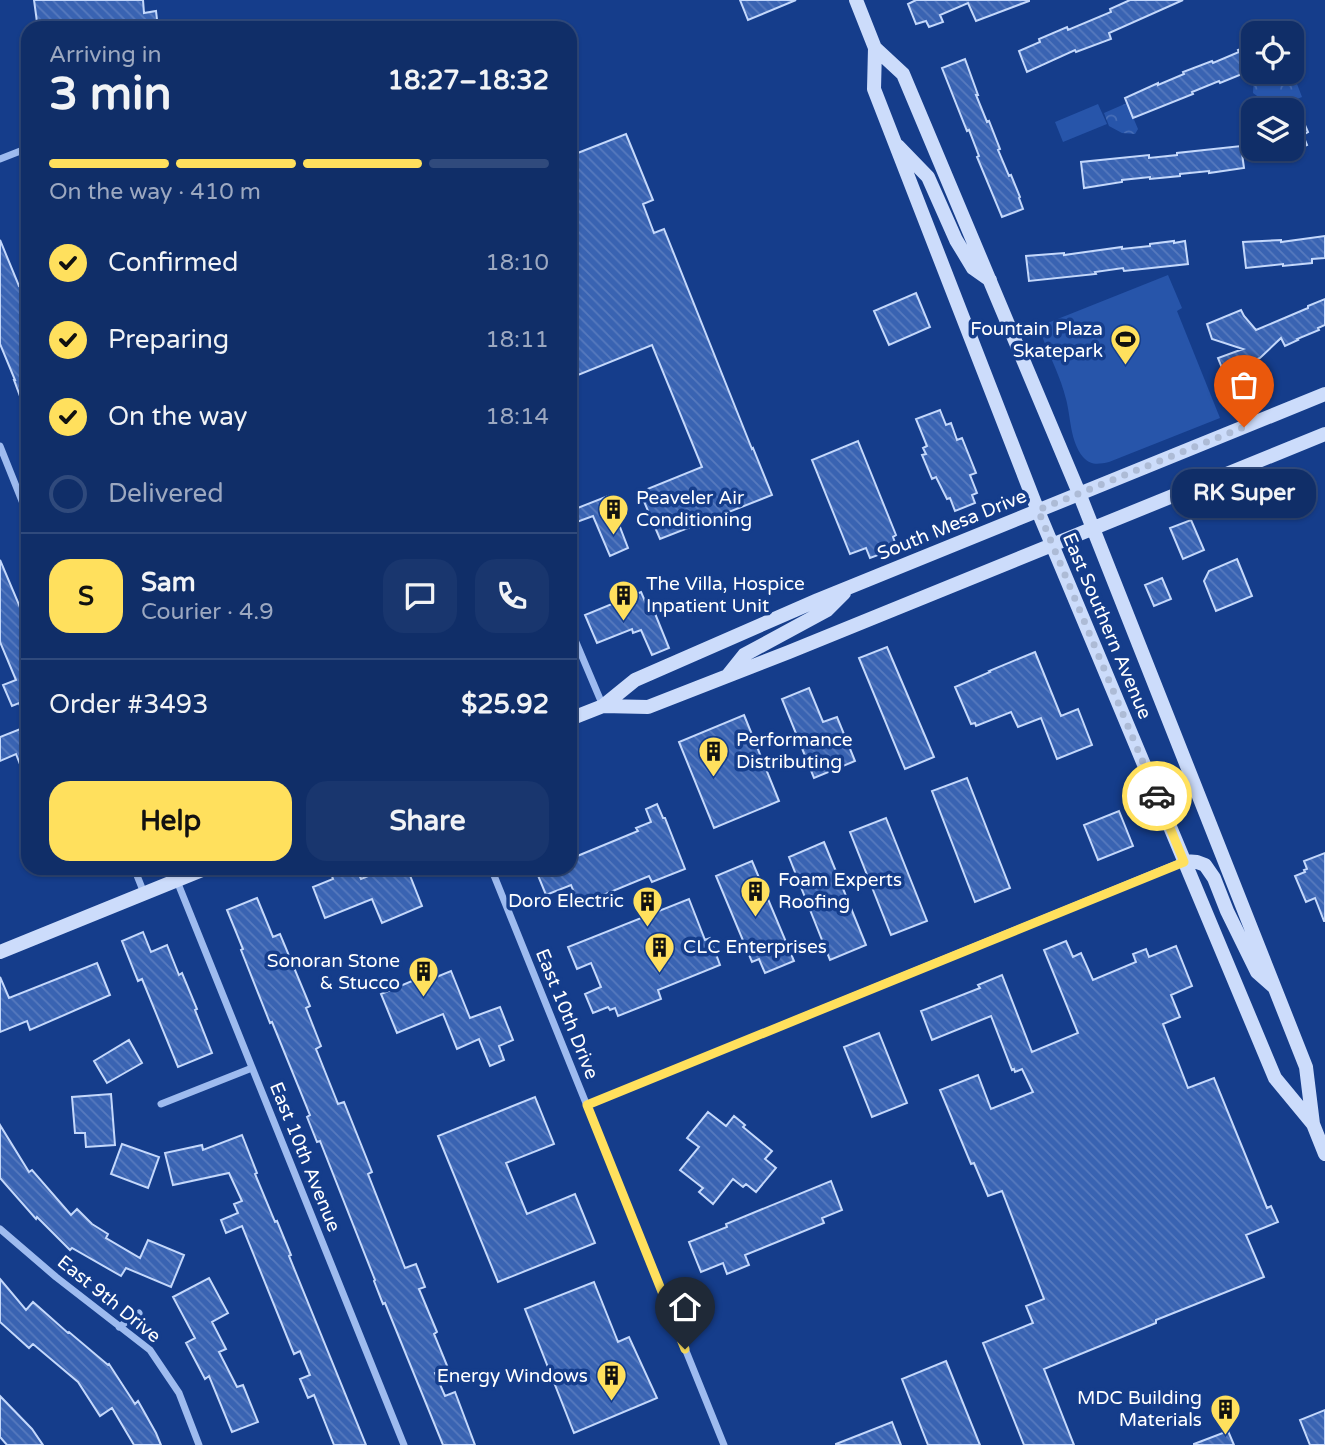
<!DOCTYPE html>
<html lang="en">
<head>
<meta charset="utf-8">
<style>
	:root { --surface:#102e68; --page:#19366e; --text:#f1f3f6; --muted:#9ca8c0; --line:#304a7c; --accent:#ffe05d }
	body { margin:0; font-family:"Varela Round",sans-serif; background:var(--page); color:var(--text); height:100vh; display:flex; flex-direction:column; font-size:26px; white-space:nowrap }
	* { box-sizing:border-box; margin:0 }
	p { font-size:23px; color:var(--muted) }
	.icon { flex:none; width:38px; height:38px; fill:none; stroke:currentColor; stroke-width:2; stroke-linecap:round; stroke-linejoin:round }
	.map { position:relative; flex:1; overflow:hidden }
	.side { position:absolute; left:21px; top:21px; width:556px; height:854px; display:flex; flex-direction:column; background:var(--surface); border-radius:21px; box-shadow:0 2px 5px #0004,0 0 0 2px var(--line) }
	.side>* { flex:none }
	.fabs { position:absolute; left:1241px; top:21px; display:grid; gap:14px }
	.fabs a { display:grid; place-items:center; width:63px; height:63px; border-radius:14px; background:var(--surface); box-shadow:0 2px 5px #0004,0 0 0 2px var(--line); font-size:35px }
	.pin { position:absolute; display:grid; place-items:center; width:60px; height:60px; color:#fff; margin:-72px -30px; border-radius:50% 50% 50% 0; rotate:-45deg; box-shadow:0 0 7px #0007 }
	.pin .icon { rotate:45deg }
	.courier { position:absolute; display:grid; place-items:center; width:70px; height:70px; margin:-35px; border:5px solid #ffe05d; border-radius:50%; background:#fff; color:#222; box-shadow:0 2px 9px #0007 }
	.bubble { position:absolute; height:49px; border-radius:21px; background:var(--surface); box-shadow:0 2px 5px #0004,0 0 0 2px var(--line); font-size:23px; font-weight:700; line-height:49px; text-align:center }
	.headline em { font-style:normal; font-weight:700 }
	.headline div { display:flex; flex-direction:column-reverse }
	.headline { display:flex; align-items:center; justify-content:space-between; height:119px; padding:0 28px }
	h1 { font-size:46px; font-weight:700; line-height:52px }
	.bar { display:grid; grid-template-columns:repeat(4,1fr); gap:10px 7px; align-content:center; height:84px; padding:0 28px }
	.bar i { height:9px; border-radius:5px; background:var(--line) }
	.bar .on { background:var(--accent) }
	.bar p { grid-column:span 4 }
	.line { display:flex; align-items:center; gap:18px; padding:0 28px; border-top:2px solid var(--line) }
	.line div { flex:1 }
	.round { display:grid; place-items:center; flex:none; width:74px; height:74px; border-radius:21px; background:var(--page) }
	ol { padding:0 28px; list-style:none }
	li { display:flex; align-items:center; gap:21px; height:77px }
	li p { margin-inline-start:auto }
	li .icon { padding:7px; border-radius:50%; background:var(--accent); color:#111; stroke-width:4 }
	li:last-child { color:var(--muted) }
	li i { width:38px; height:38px; border:4px solid var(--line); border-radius:50% }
	.action { display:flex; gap:14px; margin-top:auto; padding:14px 28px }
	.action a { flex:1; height:80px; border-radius:21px; background:var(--accent); color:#111; font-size:28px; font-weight:700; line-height:80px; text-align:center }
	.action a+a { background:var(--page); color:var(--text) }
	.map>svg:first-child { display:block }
	.park { fill:url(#park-crowns) }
	.garden { fill:#2755aa }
	.building { fill:url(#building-back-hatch); stroke:#c4d8fb; stroke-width:2 }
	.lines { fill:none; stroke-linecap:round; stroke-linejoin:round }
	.street { stroke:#9ebbef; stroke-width:7 }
	.secondary { stroke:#ccdcfb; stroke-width:14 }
	.done { stroke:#adbbd6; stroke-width:7; stroke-dasharray:0 12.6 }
	.route { stroke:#ffe05d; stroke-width:9 }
	.labels { text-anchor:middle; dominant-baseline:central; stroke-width:7; stroke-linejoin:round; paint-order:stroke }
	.poi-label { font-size:19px; fill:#fff; stroke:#153d8b; text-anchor:end }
	.street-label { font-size:19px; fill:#fff; stroke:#153d8b }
</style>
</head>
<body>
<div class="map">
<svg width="1325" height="1445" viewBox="0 0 1325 1445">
	<defs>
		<pattern id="park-crowns" width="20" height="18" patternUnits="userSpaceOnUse" patternTransform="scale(1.75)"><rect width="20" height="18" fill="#2755aa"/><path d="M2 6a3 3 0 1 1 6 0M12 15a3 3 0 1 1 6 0" fill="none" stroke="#476eb7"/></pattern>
		<pattern id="building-back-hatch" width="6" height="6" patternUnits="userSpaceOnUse" patternTransform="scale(1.75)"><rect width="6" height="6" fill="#3963b2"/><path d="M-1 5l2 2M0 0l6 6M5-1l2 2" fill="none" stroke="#577abe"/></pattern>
	</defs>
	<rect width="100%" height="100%" fill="#153d8b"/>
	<path class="park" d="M1292 71 1302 97 1269 110 1264 101 1253 93 1254 75 1262 72Z
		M1127 103 1138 129 1135 134 1122 133 1109 126 1104 113Z"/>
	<path class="garden" d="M1098 104 1107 124 1063 142 1055 122Z
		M1168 275 1182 308 1177 311 1220 418 1109 462C1099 464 1091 466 1083 457 1070 441 1071 418 1066 399 1061 378 1050 357 1042 336L1035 328Z"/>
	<path class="building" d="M34 0H143L144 13 156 11 158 28H42L37 22Z
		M740 0H796L748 20Z
		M916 0H1029V1L976 21 968 3 940 15 943 22 929 27 926 21 916 24 908 4Z
		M1130 0H1183L1109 33 1111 39 1076 52 1075 50 1027 72 1019 51 1040 42 1039 39 1067 27 1068 30 1111 12 1110 9Z
		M1253 44V67L1246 70 1247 72 1220 83 1219 81 1192 92 1193 94 1133 118 1125 98 1158 83V85L1184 74 1183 72 1212 61 1213 63 1239 52 1238 50Z
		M965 59 978 95H976L987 122 989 121 1000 149 998 150 1009 176 1011 175 1020 197 1019 198 1023 209 1002 217 977 157 979 156 969 130 967 131 942 68Z
		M1292 108 1297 120 1302 118 1308 132 1303 135 1307 145 1292 152Z
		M626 134 653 200 643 204 654 233 664 229 752 449 753 448 772 495 660 539 640 492 702 467 652 345 578 375 570 358V156Z
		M1241 146 1244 168 1209 173V171L1180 174V176L1150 179V177L1122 180V182L1084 188 1081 162 1149 155V158L1177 155V153Z
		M1325 236V258L1312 259V263L1283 266V264L1246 268 1243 242 1281 240V242Z
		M0 240 19 286 25 284 28 292V318L21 320 28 337V415H27L14 380H15L0 344Z
		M1174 241V243L1185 241 1188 264 1124 271 1123 268 1095 272 1096 274 1029 281 1026 256 1064 253V255L1122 247V249L1150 246V244Z
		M916 293 930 327 889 345 874 311Z
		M1325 299V325L1318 328 1319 330 1297 339 1298 340 1285 346 1281 338 1260 358 1238 367 1222 368 1218 358 1243 349 1212 339 1207 324 1241 310 1244 316 1256 330 1308 308V306Z
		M940 410 946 425 951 423 957 440 962 438 976 473 970 475 977 493 972 495 975 503 955 511 950 498 947 499 936 477 932 479 922 455 926 454 923 448 927 446 916 419Z
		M858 441 896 535 893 537 897 548 870 558 866 548 850 554 812 460Z
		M608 496 628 548 610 556 593 516 574 523 570 514V511Z
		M1191 520 1204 550 1183 559 1170 528Z
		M1237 559 1252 596 1216 611 1204 581 1209 571Z
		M0 560 28 626 27 725 19 703 12 706 3 685 16 680 0 642Z
		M1162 578 1171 599 1154 606 1145 585Z
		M641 592 650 613 654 611 669 648 652 655 641 630 633 633 632 629 597 643 585 615Z
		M887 647 934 757 905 769 859 658Z
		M1035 652 1061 716 1078 709 1092 745 1057 759 1041 718 1018 727 1011 712 976 726 975 723 971 724 955 687 990 672 989 671Z
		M809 688 823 722 837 717 855 761 814 778 782 699Z
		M744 715 779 801 714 828 679 742Z
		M28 726V781L27 782 16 754 0 761V737Z
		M967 778 1010 888 975 902 932 791Z
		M657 804 663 818H665L685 869 652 882 649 876 579 905 571 885 546 895 537 873 548 868H570V859L638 831 636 828 651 822 646 809Z
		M1119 811 1133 846 1098 860 1084 825Z
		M886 818 927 921 891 935 850 832Z
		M824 842 866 945 830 960 789 857Z
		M1325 853V921H1324L1315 898 1306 902 1295 876 1305 872 1304 870 1307 869 1304 861Z
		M752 861 794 961 765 973 759 959 752 962 716 876Z
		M329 868H356L361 879 388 868H407L422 906 382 923 372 899 325 918 313 887 333 879Z
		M257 898 273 937 280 934 310 1006 306 1008 321 1046 316 1049 338 1104 344 1102 372 1172 368 1174 405 1268 416 1264 425 1287 419 1289 437 1332 434 1334 448 1368 435 1373 445 1396 455 1392 475 1445H443L385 1303 383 1304 374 1281 375 1280 320 1141 317 1142 307 1117 310 1115 272 1022 270 1023 241 950 243 949 227 910Z
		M689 899 705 940 710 938 720 965 658 990 661 999 618 1016 615 1008 610 1010 608 1007 593 1013 585 994 601 987 591 963 577 969 568 947Z
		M143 932 151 952 167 945 179 975 182 973 197 1009 195 1010 212 1053 178 1067 142 979 138 981 122 941Z
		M1066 941 1073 957 1081 953 1093 980 1136 962 1133 954 1146 949 1149 957 1176 946 1192 986 1171 995 1180 1017 1163 1024 1188 1088 1214 1078 1267 1208 1271 1206 1278 1222 1246 1235 1264 1277 1156 1320V1323L1044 1369 1074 1445H1024L983 1343 1033 1323 1026 1306 1044 1299 1002 1191 988 1196 974 1163 971 1164 940 1090 978 1075 991 1109 1033 1092 1022 1069 1015 1072 1014 1069 1012 1070 991 1016 932 1040 921 1011 980 988 978 985 1002 975 1032 1052 1078 1033 1044 950Z
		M97 963 110 995 30 1030 27 1021 0 1032V977L9 998Z
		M451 971 470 1018 500 1007 513 1040 499 1046 504 1060 490 1066 479 1039 457 1049 443 1014 397 1033 381 994 431 973 434 978Z
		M879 1033 907 1103 872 1117 844 1047Z
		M129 1040 142 1063 107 1083 94 1061Z
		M111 1094 115 1145 86 1147 85 1133H75L72 1097Z
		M535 1097 554 1144 506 1163 527 1214 575 1194 595 1243 498 1282 438 1136Z
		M708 1112 726 1126 734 1116 745 1125 743 1127 772 1151 765 1159 776 1168 756 1192 746 1184 743 1187 733 1179 713 1204 699 1192 703 1188 680 1170 699 1147 687 1138Z
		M0 1125 29 1172 32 1170 71 1215 77 1209 92 1224 108 1234 106 1238 140 1258 148 1240 184 1255 171 1287 126 1268 121 1276 72 1248 70 1250 37 1217 36 1219 0 1178Z
		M242 1135 257 1173 255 1174 275 1222 277 1221 291 1255 289 1256 366 1445H334L314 1395 308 1398 300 1379 310 1375 300 1351 294 1354 242 1226 226 1233 221 1220 238 1213 234 1204 242 1201 229 1173 173 1185 165 1153 202 1145 203 1150Z
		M122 1144 159 1157 148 1188 111 1174Z
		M831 1181 842 1210 822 1218 824 1223 745 1255 749 1265 727 1274 723 1263 701 1272 689 1242 727 1227 726 1224Z
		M209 1278 228 1313 212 1322 226 1349 219 1352 237 1387 243 1385 258 1422 232 1432 209 1376 205 1379 186 1343 195 1338 173 1297Z
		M0 1279 26 1310 33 1302 68 1333 69 1332 108 1365 109 1364 135 1404 138 1401 156 1433 161 1445H134L112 1408 100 1416 78 1382 33 1344 29 1348 0 1322Z
		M594 1282 618 1342 629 1337 657 1398 574 1433 525 1309Z
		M946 1361 980 1445H928L902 1379Z
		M0 1396 32 1429 43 1445H7L0 1437Z
		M1325 1410V1445H1310L1300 1420Z
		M892 1422 901 1445H836V1444Z
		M1228 1431 1234 1445H1194V1444Z"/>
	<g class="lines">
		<path class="street" d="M322 28 329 25 330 28
			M0 159 28 148
			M0 446 28 516
			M570 628 603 706
			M134 868 144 893
			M491 868 724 1445
			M177 881 404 1445
			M161 1104 252 1068
			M587 1105 1184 861
			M0 1229 56 1277 150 1350 179 1393 199 1445
			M119 1327 139 1313"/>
		<path class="secondary" d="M856 0 875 48 874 89 1038 511 1275 1078 1313 1124
			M875 48 903 74 1079 493 1306 1067 1313 1124 1325 1154
			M898 146 928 177 956 240 973 268 990 280
			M728 675 744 655 827 610 844 593
			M603 706 648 707 789 652 1325 434
			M570 719 603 706 635 680 818 600 1325 394
			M1184 861 1197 862 1205 865 1214 878 1227 911 1257 972 1274 987
			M0 952 207 868"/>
	</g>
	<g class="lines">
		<path class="done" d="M1157 796 1038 510 1244 427"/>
		<path class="route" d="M685 1349 587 1105 1184 862 1157 796"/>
	</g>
	<defs>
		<symbol id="stadium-pin" viewBox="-11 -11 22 30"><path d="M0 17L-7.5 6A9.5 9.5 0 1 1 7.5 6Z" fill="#ffe05d" stroke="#153d8b"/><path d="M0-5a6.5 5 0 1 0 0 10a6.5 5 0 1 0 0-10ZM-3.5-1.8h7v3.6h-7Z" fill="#111"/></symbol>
		<symbol id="building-pin" viewBox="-11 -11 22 30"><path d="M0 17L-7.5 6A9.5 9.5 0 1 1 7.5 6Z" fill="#ffe05d" stroke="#153d8b"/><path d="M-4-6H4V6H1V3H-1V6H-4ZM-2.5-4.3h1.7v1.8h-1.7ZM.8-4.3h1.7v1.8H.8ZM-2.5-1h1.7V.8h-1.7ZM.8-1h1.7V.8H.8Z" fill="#111"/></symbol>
	</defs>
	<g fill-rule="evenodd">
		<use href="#stadium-pin" x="1108" y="322" width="35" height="47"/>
		<use href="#building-pin" x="596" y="492" width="35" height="47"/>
		<use href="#building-pin" x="606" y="578" width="35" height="47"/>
		<use href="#building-pin" x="696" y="734" width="35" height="47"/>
		<use href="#building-pin" x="738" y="874" width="35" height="47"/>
		<use href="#building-pin" x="630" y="884" width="35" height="47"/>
		<use href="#building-pin" x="642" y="930" width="35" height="47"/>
		<use href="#building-pin" x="406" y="954" width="35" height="47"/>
		<use href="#building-pin" x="594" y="1358" width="35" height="47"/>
		<use href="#building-pin" x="1208" y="1392" width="35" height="47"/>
	</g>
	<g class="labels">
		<g class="poi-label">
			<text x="1103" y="329">Fountain Plaza<tspan x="1103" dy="22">Skatepark</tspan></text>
			<text x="636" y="498" text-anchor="start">Peaveler Air<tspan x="636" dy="22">Conditioning</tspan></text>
			<text x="646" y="584" text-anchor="start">The Villa, Hospice<tspan x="646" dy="22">Inpatient Unit</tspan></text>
			<text x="736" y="740" text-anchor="start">Performance<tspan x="736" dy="22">Distributing</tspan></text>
			<text x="778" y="880" text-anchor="start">Foam Experts<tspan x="778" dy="22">Roofing</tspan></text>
			<text x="624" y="901">Doro Electric</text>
			<text x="683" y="947" text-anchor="start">CLC Enterprises</text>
			<text x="400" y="961">Sonoran Stone<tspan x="400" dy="22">&amp; Stucco</tspan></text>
			<text x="588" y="1376">Energy Windows</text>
			<text x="1202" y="1398">MDC Building<tspan x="1202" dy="22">Materials</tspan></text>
		</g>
		<g class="street-label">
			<text transform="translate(952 525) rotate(-22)">South Mesa Drive</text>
			<text transform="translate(1107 626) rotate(67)">East Southern Avenue</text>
			<text transform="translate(567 1014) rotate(68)">East 10th Drive</text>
			<text transform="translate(305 1157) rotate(68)">East 10th Avenue</text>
			<text transform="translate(109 1299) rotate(39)">East 9th Drive</text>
		</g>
	</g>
</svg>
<div class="fabs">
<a><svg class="icon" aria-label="locate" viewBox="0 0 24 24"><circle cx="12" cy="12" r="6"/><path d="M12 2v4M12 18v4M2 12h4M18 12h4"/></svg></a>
<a><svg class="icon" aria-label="layers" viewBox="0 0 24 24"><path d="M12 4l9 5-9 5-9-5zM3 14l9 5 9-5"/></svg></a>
</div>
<div class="pin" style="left:1244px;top:427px;background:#ea580c"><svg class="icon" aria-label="bag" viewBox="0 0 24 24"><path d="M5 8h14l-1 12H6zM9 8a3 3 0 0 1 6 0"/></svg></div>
<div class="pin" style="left:685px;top:1349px;background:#1f2937"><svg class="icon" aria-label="home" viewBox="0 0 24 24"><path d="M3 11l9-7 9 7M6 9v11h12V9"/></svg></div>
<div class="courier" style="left:1157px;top:796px"><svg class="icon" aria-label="car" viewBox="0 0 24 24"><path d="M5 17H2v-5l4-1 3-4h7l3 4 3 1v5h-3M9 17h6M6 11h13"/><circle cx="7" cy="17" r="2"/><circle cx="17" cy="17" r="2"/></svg></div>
<div class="bubble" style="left:1172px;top:469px;width:144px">RK Super</div>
<section class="side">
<div class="headline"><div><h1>3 min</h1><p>Arriving in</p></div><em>18:27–18:32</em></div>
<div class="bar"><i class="on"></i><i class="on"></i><i class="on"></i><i></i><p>On the way · 410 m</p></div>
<ol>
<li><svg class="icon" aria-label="check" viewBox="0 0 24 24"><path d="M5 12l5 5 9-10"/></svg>Confirmed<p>18:10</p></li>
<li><svg class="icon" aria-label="check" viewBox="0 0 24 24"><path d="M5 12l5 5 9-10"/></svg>Preparing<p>18:11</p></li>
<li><svg class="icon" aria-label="check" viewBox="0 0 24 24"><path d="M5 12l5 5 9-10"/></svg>On the way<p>18:14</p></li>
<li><i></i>Delivered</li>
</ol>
<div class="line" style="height:126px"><b class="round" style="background:var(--accent);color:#111">S</b><div><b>Sam</b><p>Courier · 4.9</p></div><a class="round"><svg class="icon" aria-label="chat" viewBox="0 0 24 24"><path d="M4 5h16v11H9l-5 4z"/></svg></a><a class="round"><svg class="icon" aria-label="phone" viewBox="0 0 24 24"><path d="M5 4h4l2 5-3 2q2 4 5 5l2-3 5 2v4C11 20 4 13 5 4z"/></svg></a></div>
<div class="line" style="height:91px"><div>Order #3493</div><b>$25.92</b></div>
<div class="action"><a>Help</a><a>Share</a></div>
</section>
</div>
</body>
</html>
